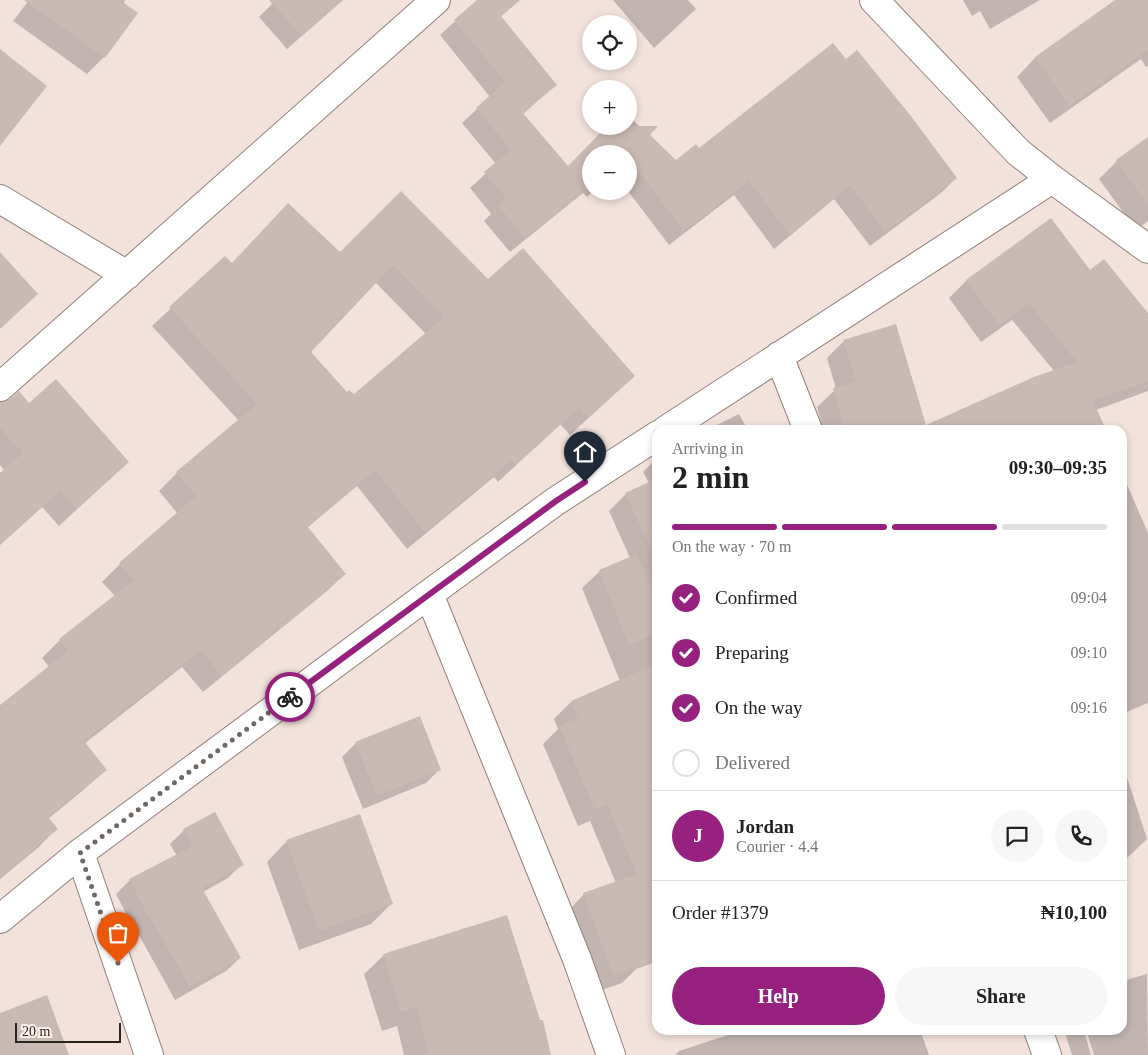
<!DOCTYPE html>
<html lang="en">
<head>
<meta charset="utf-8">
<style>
	:root { --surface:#fff; --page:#f6f6f6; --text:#222; --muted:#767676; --line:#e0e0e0; --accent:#96217e }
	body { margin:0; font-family:Georgia,serif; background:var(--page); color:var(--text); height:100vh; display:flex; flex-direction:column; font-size:19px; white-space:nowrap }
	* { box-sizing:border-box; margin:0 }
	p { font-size:16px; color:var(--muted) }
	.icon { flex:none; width:28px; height:28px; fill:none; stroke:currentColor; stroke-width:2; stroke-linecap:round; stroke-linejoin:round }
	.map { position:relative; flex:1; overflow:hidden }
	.side { position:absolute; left:652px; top:425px; width:475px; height:610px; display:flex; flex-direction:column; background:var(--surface); border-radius:15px; box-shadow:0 2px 8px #0003 }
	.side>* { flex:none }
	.controls { position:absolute; left:582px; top:15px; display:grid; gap:10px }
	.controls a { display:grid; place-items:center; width:55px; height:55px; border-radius:50%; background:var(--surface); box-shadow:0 2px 8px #0003; font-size:25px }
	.scale { position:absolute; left:15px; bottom:12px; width:106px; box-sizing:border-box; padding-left:5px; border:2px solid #292321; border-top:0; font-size:14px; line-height:18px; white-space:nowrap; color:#292321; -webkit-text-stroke:4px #fef1eb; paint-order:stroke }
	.pin { position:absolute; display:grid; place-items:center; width:42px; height:42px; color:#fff; margin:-51px -21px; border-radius:50% 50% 50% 0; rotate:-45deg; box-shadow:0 0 5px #0007 }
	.pin .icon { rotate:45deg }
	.courier { position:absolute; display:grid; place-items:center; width:50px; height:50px; margin:-25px; border:4px solid #96217e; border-radius:50%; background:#fff; color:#222; box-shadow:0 1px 6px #0007 }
	.headline em { font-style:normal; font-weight:800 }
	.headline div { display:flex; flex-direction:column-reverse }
	.headline { display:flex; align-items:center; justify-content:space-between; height:85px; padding:0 20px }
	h1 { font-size:32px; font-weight:800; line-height:38px }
	.bar { display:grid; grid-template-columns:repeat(4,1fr); gap:8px 5px; align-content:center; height:60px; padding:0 20px }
	.bar i { height:6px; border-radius:4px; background:var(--line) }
	.bar .selected { background:var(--accent) }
	.bar p { grid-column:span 4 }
	.line { display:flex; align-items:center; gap:12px; padding:0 20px; border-top:1px solid var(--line) }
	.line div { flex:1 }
	.round { display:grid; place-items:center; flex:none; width:52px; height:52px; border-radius:26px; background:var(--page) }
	ol { padding:0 20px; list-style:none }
	li { display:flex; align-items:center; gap:15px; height:55px }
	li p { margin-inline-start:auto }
	li .icon { padding:5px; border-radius:50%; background:var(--accent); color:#fff; stroke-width:4 }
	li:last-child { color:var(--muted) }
	li i { width:28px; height:28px; border:2px solid var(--line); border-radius:50% }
	.cta { display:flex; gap:10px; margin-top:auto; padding:10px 20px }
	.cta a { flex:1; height:58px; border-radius:30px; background:var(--accent); color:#fff; font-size:20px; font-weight:800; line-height:58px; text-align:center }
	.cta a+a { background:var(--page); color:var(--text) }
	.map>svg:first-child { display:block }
	.shadow { fill:#0003; fill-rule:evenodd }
	.building { fill:#cabab4; fill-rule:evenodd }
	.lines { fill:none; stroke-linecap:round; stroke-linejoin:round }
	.street-casing { stroke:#8f807a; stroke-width:30 }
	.street { stroke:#fff; stroke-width:28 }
	.done { stroke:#706662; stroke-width:5; stroke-dasharray:0 9 }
	.route { stroke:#96217e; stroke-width:6 }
</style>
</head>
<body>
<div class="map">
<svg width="1148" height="1055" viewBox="0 0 1148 1055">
	<rect width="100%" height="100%" fill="#f3e2dc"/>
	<path class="shadow" d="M29 0H125L104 57 87 74 13 21Z
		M276 0H343L287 49 259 17Z
		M478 0H520L500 17 555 85 522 115 567 168 629 126V116L676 162 699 150 956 178 941 193 870 246 834 199 774 249 734 195 669 245 628 191 629 154H591V191H593L587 197 583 193 510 252 484 221 491 214 470 188 496 164 462 123 490 97 440 35Z
		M613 0H688L696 9 654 48Z
		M963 0H1040L990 29 980 11 972 16Z
		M1117 0H1148V66L1146 67 1141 59 1050 123 1017 77 1035 58Z
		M1148 138V221L1136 230 1099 179 1117 161Z
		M1051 219 1090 272 1148 315V391L1096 410 1104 430H823L817 407 836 389 827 358 844 341 926 427 1054 371 1012 320 981 342 949 298 966 281Z
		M340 253 488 281 634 376 570 435 560 424 498 482 494 477 407 549 357 486 307 528 345 574 327 591 203 692 182 667 84 744 105 770 87 787 48 819 56 829 39 847 0 879V707L49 667 42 658 60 640 115 596 102 582 120 564 178 514 159 491 177 473 239 421 152 326 225 258 231 264ZM375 282 426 334 354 396 347 393 310 352Z
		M29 405 128 462 59 526 42 507 0 545V475L5 471 0 465V418Z
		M739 414 748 430H707Z
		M658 457V961L636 969 622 983 596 992 567 912 584 894 616 883 590 821 578 826 543 744 558 729 554 719 571 702 620 681 582 588 600 571 630 558 609 511 626 494 649 483 643 472Z
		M1122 473 1148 533V703L1122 714Z
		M356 743 440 769 426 783 363 809 342 757Z
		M1127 777 1147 839 1126 859 1122 860V778Z
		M184 830 242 864 228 878 203 892 240 958 226 971 175 1000 135 928 134 929 116 894 130 880 177 856 170 844Z
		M287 841 391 904 371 924 299 950 267 862Z
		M384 955 550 1055H404L397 1026 382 1031 364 974Z
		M1147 974 1148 1055H1094L1086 1030H1122V981Z
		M729 1030H920L929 1055H675L679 1051 731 1034Z
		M1064 1030H1084L1091 1055H1072Z"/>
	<path class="building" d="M24 0H120L138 13 105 58Z
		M269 0H343L302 36Z
		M477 0H519L501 16 557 85 523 113 568 166 605 128 604 126H658L650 135 676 160 696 144 699 148 833 43 846 59 857 50 911 116 957 178 885 232 850 185 790 236 749 181 684 231 629 159V154H591V185L525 238 498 205 506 198 484 172 511 150 476 108 505 82 454 20Z
		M1115 0H1148V50L1069 106 1035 57Z
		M0 49 47 86 0 146Z
		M1148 137V205L1116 160Z
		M401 191 488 279 523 248 635 376 588 418 579 408 516 465 512 460 425 532 375 470 308 527 346 574 222 676 201 650 84 741 107 770 48 817 58 829 0 877V705L68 651 59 639 134 580 119 563 196 496 176 472 257 404 169 307 225 256 232 263 288 203 340 252ZM393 265 444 317 354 394 349 390 347 392 311 352Z
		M1051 218 1090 270 1104 259 1148 313V381L1093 401 1106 430H845L833 388 856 382 843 340 896 324 926 425 1034 377 1077 362 1029 303 999 325 966 280Z
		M0 252 38 294 0 329Z
		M56 379 129 462 77 509 60 491 0 545V473L23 453 0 428V402L10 399 19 391 29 403Z
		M658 478V564L625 493Z
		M637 554 658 605V633L629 645 599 570Z
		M658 663V960L613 975 583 893 637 874 607 804 595 810 559 726 578 718 571 701Z
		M420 716 441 770 377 796 355 742Z
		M215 812 244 865 202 888 241 958 190 987 149 916H148L129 879 193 846 183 829Z
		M360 814 393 904 319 931 286 840Z
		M507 915 540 1020H543L551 1055H428L417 1007 401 1012 383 954Z
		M47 995 69 1055H0V1013Z"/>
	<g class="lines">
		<defs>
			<path id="street" d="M874 0 1018 152 1052 179 1148 249
				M0 199 127 275
				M779 356 808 430
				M0 387 436 0
				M666 430 1052 179
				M429 594 577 959 611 1055
				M80 853 149 1055
				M0 919 80 853 429 594 556 501 658 435
				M1038 1030 1047 1055"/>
		</defs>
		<use href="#street" class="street-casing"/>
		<use href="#street" class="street"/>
	</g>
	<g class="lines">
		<path class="done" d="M118 963 80 853 290 697"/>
		<path class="route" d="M290 697 556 501 585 482"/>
	</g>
</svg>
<div class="controls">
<a><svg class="icon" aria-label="locate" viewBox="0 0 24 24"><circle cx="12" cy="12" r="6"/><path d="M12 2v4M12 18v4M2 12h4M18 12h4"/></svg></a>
<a>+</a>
<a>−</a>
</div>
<div class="scale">20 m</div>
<div class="pin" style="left:118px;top:963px;background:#ea580c"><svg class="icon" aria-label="bag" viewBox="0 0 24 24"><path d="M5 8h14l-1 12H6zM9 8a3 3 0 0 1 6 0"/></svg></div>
<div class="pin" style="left:585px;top:482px;background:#1f2937"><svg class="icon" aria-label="home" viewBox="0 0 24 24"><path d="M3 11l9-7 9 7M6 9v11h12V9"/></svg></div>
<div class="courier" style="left:290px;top:697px"><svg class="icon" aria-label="bike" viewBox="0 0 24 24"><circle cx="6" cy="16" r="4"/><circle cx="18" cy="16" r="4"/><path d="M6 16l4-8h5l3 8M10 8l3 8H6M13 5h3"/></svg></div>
<section class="side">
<div class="headline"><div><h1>2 min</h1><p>Arriving in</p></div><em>09:30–09:35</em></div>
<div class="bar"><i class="selected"></i><i class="selected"></i><i class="selected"></i><i></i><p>On the way · 70 m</p></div>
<ol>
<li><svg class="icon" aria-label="check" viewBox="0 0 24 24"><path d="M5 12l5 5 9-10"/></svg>Confirmed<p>09:04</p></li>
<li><svg class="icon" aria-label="check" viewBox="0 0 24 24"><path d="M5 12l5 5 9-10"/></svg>Preparing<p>09:10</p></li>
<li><svg class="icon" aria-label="check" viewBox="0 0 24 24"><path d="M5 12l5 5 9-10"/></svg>On the way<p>09:16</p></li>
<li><i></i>Delivered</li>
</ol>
<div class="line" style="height:90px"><b class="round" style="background:var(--accent);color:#fff">J</b><div><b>Jordan</b><p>Courier · 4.4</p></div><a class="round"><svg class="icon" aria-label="chat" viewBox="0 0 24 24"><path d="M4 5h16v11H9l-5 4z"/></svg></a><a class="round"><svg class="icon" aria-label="phone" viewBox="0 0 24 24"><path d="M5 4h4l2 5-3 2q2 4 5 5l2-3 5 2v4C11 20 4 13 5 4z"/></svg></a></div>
<div class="line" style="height:65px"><div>Order #1379</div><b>₦10,100</b></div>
<div class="cta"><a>Help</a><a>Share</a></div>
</section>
</div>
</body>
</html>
